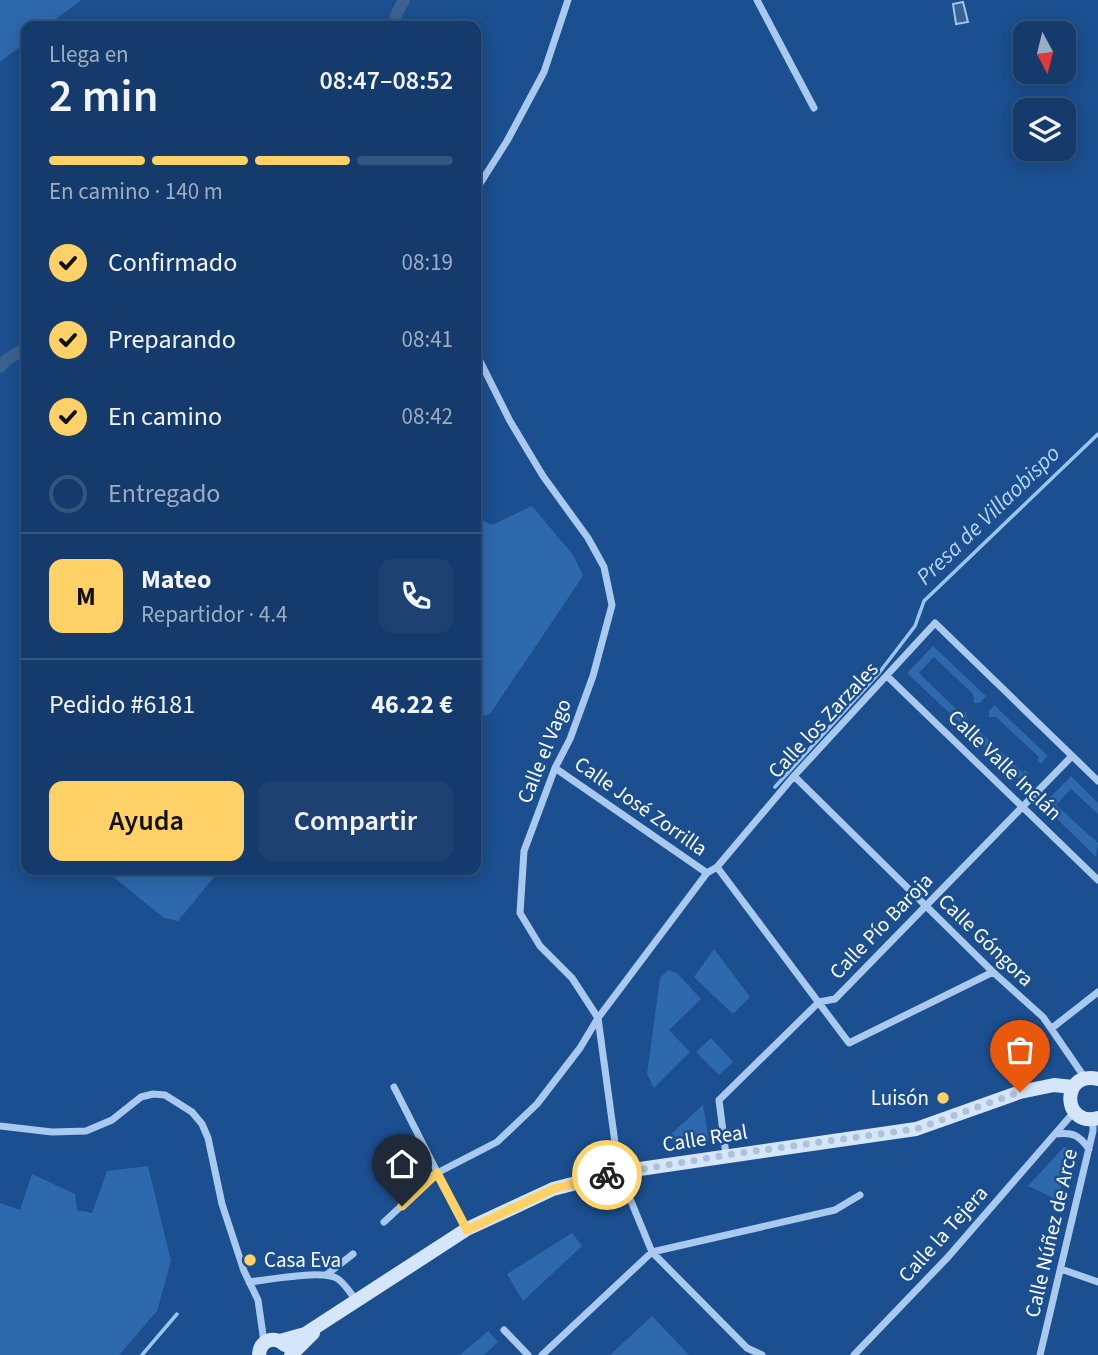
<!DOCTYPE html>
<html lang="es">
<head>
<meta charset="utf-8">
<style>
	:root { --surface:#143b6b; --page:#1d4271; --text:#f1f3f6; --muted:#9dadc1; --line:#33557e; --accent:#ffd166 }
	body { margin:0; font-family:"Source Sans 3",sans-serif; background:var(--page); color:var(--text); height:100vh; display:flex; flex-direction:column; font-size:26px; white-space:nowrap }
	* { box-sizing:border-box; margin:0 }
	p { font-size:23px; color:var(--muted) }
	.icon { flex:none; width:38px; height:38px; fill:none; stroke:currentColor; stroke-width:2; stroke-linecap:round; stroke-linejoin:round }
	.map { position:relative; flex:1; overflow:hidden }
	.details { position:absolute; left:21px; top:21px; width:460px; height:854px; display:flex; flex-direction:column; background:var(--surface); border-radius:14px; box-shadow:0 4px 18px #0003,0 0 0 2px var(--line) }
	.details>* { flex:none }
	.needle { width:46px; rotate:173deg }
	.controls { position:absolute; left:1013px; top:21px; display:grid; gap:14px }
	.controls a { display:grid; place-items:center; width:63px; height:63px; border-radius:14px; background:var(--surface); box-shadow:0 4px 18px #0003,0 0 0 2px var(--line); font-size:35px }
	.pin { position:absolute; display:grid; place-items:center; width:60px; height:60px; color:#fff; margin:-72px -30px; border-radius:50% 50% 50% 0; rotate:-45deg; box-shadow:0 0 7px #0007 }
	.pin .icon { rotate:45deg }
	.courier { position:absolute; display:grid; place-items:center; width:70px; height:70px; margin:-35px; border:5px solid #ffd166; border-radius:50%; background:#fff; color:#222; box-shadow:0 2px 9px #0007 }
	.summary em { font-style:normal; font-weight:600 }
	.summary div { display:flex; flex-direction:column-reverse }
	.summary { display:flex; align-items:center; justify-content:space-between; height:119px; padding:0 28px }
	h1 { font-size:46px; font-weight:600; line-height:52px }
	.bar { display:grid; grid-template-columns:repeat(4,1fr); gap:10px 7px; align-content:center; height:84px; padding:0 28px }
	.bar i { height:9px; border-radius:5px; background:var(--line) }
	.bar .selected { background:var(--accent) }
	.bar p { grid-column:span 4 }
	.line { display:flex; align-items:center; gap:18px; padding:0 28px; border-top:2px solid var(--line) }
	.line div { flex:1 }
	.round { display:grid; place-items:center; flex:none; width:74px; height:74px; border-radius:14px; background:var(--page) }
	ol { padding:0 28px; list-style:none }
	li { display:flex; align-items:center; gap:21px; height:77px }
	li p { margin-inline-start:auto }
	li .icon { padding:7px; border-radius:50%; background:var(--accent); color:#111; stroke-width:4 }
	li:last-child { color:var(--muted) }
	li i { width:38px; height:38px; border:4px solid var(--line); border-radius:50% }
	.cta { display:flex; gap:14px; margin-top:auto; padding:14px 28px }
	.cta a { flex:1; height:80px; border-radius:14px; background:var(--accent); color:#111; font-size:28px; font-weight:600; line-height:80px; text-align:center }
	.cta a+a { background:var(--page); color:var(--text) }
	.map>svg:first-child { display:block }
	.green { fill:#2e69ad }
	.water { fill:#3c6290; stroke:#9cc4f0; stroke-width:2 }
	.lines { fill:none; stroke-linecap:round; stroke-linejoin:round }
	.stream { stroke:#9cc4f0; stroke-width:3.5 }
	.canal { stroke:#3c6290; stroke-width:12 }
	.street { stroke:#a9c9ee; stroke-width:7 }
	.secondary { stroke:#d6e6fa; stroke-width:14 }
	.done { stroke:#afc1d8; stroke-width:7; stroke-dasharray:0 12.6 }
	.route { stroke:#ffd166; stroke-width:9 }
	.poi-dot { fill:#ffd166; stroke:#1b4f8f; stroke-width:2.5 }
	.labels { text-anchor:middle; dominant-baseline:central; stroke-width:5; stroke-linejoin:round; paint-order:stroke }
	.street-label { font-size:21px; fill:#fff; stroke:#1b4f8f }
	.poi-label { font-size:21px; fill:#fff; stroke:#1b4f8f; text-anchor:end }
	.water-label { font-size:23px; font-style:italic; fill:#b5d3f5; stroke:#1b4f8f }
</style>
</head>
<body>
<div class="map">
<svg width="1098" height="1355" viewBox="0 0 1098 1355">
	<rect width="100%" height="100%" fill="#1b4f8f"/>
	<path class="green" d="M0 0H81L47 26H26V42L0 62Z
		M532 506 574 556 583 576 490 714 476 718V517L492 525Z
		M933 646 986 696 980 703H974L973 694 934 657 919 673 958 711 966 712 967 718 961 724 907 673Z
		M994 705 1048 756 1041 764 1037 760 1039 757 996 717H989V711Z
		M973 725H980V732L1023 773 1025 770 1029 774 1022 782 968 731Z
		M1071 776 1098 803V814L1071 789 1056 805 1098 843 1096 857 1043 805Z
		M105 870H220L178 921 164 918Z
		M714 949 750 997 733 1014 694 977Z
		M668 970 677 973 701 999 669 1030 690 1052 654 1088 647 1074 660 978Z
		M711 1038 733 1062 719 1075 696 1052Z
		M703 1105 709 1141 675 1147 671 1134Z
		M1064 1147 1070 1150 1058 1200 1028 1186Z
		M148 1166 171 1261 157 1311 119 1355H0V1203L20 1210 32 1174 75 1194 77 1210 92 1213 107 1171Z
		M572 1233 582 1246 523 1301 507 1274Z
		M652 1316 689 1355H610Z
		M488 1331 498 1342 484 1355H460Z"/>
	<path class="water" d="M963 2 968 22 956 24 953 4Z"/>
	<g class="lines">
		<path class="stream" d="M775 787 879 673 915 626 924 601 1098 434
			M142 1355 177 1314"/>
		<path class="canal" d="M394 26 396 15 404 0
			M0 367 6 360 26 348"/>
		<path class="street" d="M757 0 814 108
			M476 190 507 141 544 72 568 0
			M476 353 510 421 543 476 588 538 604 567 612 605 593 676 570 739 555 768 524 851 520 913 540 946 572 978 598 1018 619 1172 652 1252 747 1348 762 1355
			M887 676 1098 880
			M555 768 707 873
			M794 776 993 972 1043 1017 1085 1078
			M717 867 849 1043 993 972
			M1052 1028 1098 992
			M394 1087 466 1229
			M0 1126 52 1132 86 1131 112 1120 141 1097 153 1094 165 1095 192 1112 202 1124 208 1138 222 1204 244 1271 258 1300 264 1342
			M1056 1134C1073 1132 1079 1135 1089 1149
			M726 1155 719 1100 819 1002 835 999 1072 756
			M384 1222 437 1173 497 1142 537 1104 580 1048 598 1018 707 873 717 867 794 776 935 623 1098 781
			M1061 1269 1098 1282
			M326 1275 353 1254
			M249 1282C267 1280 324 1269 338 1279 345 1284 351 1294 356 1300
			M504 1330 528 1355
			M542 1355 652 1252 835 1210 860 1195
			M854 1355 948 1257 1074 1112
			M1040 1355 1093 1131V1120"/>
		<path class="secondary" d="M1098 1079C1060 1070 1062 1128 1098 1118
			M280 1341 305 1334 467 1229 553 1189 619 1172 916 1129 1020 1092 1054 1085 1073 1087
			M259 1355C260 1340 274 1335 285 1345
			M291 1355 313 1333"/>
	</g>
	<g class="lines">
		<path class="done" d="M607 1175 726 1155 916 1129 1020 1092"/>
		<path class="route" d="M402 1206 437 1173 467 1230 553 1189 607 1175"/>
	</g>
	<g class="poi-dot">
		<circle cx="943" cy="1098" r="7"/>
		<circle cx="250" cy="1260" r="7"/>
	</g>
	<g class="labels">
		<g class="street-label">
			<text transform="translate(823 720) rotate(-47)">Calle los Zarzales</text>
			<text transform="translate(544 751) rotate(-68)">Calle el Vago</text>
			<text transform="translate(1005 765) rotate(44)">Calle Valle Inclán</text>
			<text transform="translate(641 806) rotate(35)">Calle José Zorrilla</text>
			<text transform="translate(881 926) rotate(-46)">Calle Pío Baroja</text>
			<text transform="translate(986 940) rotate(44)">Calle Góngora</text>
			<text transform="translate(705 1138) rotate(-9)">Calle Real</text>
			<text transform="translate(1051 1233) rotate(-77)">Calle Núñez de Arce</text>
			<text transform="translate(943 1234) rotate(-48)">Calle la Tejera</text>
		</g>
		<g class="poi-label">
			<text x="929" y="1098">Luisón</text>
			<text x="264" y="1260" text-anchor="start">Casa Eva</text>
		</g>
		<g class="water-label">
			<text transform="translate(988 515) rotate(-44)">Presa de Villaobispo</text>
		</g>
	</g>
</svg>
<div class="controls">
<a><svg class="needle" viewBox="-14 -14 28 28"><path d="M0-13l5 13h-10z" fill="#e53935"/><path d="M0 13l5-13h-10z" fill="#9dadc1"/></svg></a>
<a><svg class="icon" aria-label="layers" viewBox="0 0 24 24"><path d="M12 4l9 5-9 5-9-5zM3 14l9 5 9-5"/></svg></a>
</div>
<div class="pin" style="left:1020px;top:1092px;background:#ea580c"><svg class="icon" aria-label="bag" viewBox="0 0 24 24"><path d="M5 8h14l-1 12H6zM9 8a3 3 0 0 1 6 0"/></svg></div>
<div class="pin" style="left:402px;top:1206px;background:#1f2937"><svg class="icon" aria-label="home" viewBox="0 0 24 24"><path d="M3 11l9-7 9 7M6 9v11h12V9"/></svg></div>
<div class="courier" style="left:607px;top:1175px"><svg class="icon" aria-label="bike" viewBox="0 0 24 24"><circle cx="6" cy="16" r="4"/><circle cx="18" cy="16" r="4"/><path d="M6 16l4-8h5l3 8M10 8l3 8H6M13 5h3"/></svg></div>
<section class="details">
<div class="summary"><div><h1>2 min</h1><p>Llega en</p></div><em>08:47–08:52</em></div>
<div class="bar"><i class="selected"></i><i class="selected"></i><i class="selected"></i><i></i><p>En camino · 140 m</p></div>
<ol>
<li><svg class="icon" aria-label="check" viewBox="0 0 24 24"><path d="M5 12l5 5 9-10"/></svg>Confirmado<p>08:19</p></li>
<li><svg class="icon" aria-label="check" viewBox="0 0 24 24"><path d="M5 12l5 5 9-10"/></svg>Preparando<p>08:41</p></li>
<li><svg class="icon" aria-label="check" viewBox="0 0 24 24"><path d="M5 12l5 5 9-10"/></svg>En camino<p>08:42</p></li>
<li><i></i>Entregado</li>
</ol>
<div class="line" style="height:126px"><b class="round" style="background:var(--accent);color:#111">M</b><div><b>Mateo</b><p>Repartidor · 4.4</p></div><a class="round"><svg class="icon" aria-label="phone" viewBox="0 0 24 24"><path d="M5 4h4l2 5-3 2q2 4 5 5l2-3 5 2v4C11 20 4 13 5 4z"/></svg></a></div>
<div class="line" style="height:91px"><div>Pedido #6181</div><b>46.22 €</b></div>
<div class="cta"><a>Ayuda</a><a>Compartir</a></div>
</section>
</div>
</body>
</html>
